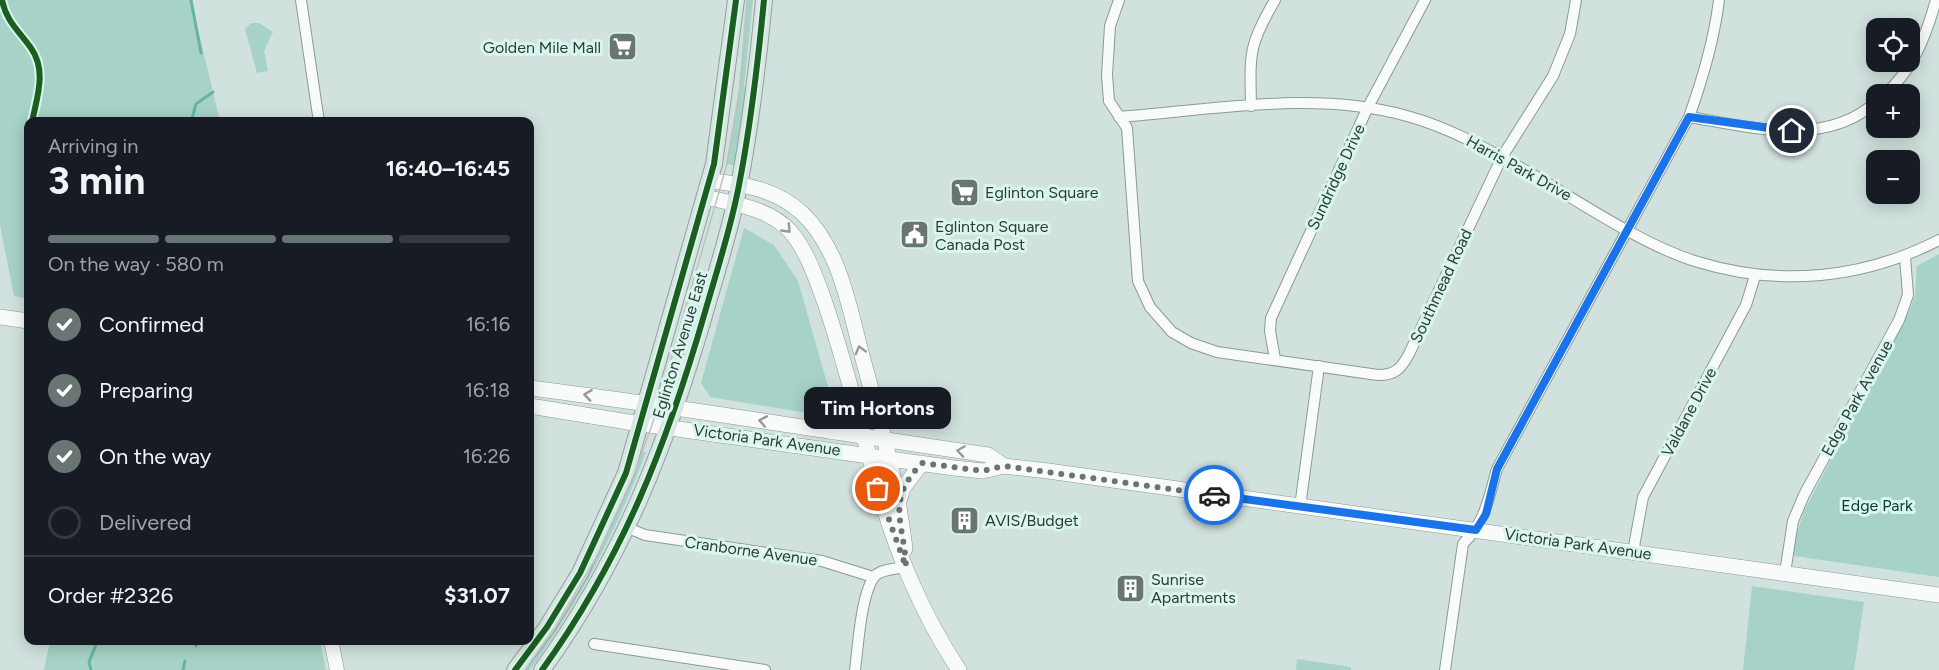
<!DOCTYPE html>
<html lang="en">
<head>
<meta charset="utf-8">
<style>
	:root { --surface:#171b24; --page:#242831; --text:#f1f3f6; --muted:#9ea1a6; --line:#363941; --accent:#687572 }
	body { margin:0; font-family:Figtree,sans-serif; background:var(--page); color:var(--text); height:100vh; display:flex; flex-direction:column; font-size:22px; white-space:nowrap }
	* { box-sizing:border-box; margin:0 }
	p { font-size:20px; color:var(--muted) }
	.icon { flex:none; width:33px; height:33px; fill:none; stroke:currentColor; stroke-width:2; stroke-linecap:round; stroke-linejoin:round }
	.map { position:relative; flex:1; overflow:hidden }
	.panel { position:absolute; left:24px; top:117px; width:510px; height:528px; display:flex; flex-direction:column; background:var(--surface); border-radius:12px; box-shadow:0 3px 15px #0003 }
	.panel>* { flex:none }
	.fabs { position:absolute; left:1866px; top:18px; display:grid; gap:12px }
	.fabs a { display:grid; place-items:center; width:54px; height:54px; border-radius:12px; background:var(--surface); box-shadow:0 3px 15px #0003; font-size:30px }
	.pin { position:absolute; display:grid; place-items:center; width:51px; height:51px; color:#fff; margin:-26px; border:3px solid #fff; border-radius:50%; box-shadow:0 2px 6px #0007 }
	.courier { position:absolute; display:grid; place-items:center; width:60px; height:60px; margin:-30px; border:4px solid #1a73e8; border-radius:50%; background:#fff; color:#222; box-shadow:0 2px 8px #0007 }
	.bubble { position:absolute; height:42px; border-radius:12px; background:var(--surface); box-shadow:0 3px 15px #0003; font-size:20px; font-weight:700; line-height:42px; text-align:center }
	.overview em { font-style:normal; font-weight:700 }
	.overview div { display:flex; flex-direction:column-reverse }
	.overview { display:flex; align-items:center; justify-content:space-between; height:102px; padding:0 24px }
	h1 { font-size:39px; font-weight:700; line-height:45px }
	.bar { display:grid; grid-template-columns:repeat(4,1fr); gap:9px 6px; align-content:center; height:72px; padding:0 24px }
	.bar i { height:8px; border-radius:4px; background:var(--line) }
	.bar .current { background:var(--accent) }
	.bar p { grid-column:span 4 }
	.line { display:flex; align-items:center; gap:15px; padding:0 24px; border-top:2px solid var(--line) }
	.line div { flex:1 }
	ol { padding:0 24px; list-style:none }
	li { display:flex; align-items:center; gap:18px; height:66px }
	li p { margin-inline-start:auto }
	li .icon { padding:6px; border-radius:50%; background:var(--accent); color:#fff; stroke-width:4 }
	li:last-child { color:var(--muted) }
	li i { width:33px; height:33px; border:3px solid var(--line); border-radius:50% }
	.map>svg:first-child { display:block }
	.green { fill:#a6d2c7 }
	.lines { fill:none; stroke-linecap:round; stroke-linejoin:round }
	.stream { stroke:#67b4a5; stroke-width:3 }
	.minor-casing { stroke:#8c9996; stroke-width:12 }
	.tertiary-casing { stroke:#8c9996; stroke-width:15 }
	.secondary-casing { stroke:#8c9996; stroke-width:16 }
	.primary-casing { stroke:#8da39e; stroke-width:18 }
	.minor { stroke:#f8fbfa; stroke-width:10 }
	.tertiary { stroke:#f8fbfa; stroke-width:14 }
	.secondary { stroke:#f8fbfa; stroke-width:15 }
	.primary { stroke:#dae4e1; stroke-width:16 }
	.tram { stroke:#bdc2c0; stroke-width:1.5 }
	.cycleway-casing { stroke:#d8f5ee; stroke-width:10 }
	.cycleway { stroke:#1b5e20; stroke-width:6 }
	.oneway { stroke:#949b99 }
	.done { stroke:#687572; stroke-width:6; stroke-dasharray:0 10.8 }
	.route { stroke:#1a73e8; stroke-width:8 }
	.labels { text-anchor:middle; dominant-baseline:central; stroke-width:6; stroke-linejoin:round; paint-order:stroke }
	.poi-label { font-size:16px; fill:#2f3b38; stroke:#d8f5ee; text-anchor:start }
	.street-label { font-size:16px; fill:#2f3b38; stroke:#d8f5ee }
	.park-label { font-size:16px; fill:#083830; stroke:#d8f5ee }
</style>
</head>
<body>
<div class="map">
<svg width="1939" height="670" viewBox="0 0 1939 670">
	<rect width="100%" height="100%" fill="#d1e2de"/>
	<path class="green" d="M0 0H191L220 121 28 122V299L14 296 0 225Z
		M746 0H753L744 87 748 88 734 165 726 164 739 88Z
		M251 23H259L273 32 264 51 268 71 257 73 245 29Z
		M744 228 774 245 798 281 837 418 710 397 701 383Z
		M1939 254V577L1794 556 1796 536 1804 511 1909 311 1915 296 1917 266Z
		M642 451 646 452C618 528 580 602 530 670H524L634 472Z
		M1752 586 1864 602 1854 670H1743Z
		M50 641H320L326 670H44Z
		M1297 659 1351 667V670H1296Z"/>
	<g class="lines">
		<path class="stream" d="M191 0 201 53
			M191 122 196 104 213 92
			M195 640 196 646
			M91 670 89 662 98 640
			M183 670 185 661"/>
		<defs>
			<path id="minor" d="M301 0 319 122
				M1119 0 1110 26 1107 75 1109 101 1127 128 1138 281 1150 307 1172 332 1191 343 1217 352 1378 375C1395 375 1401 369 1409 354L1502 157 1553 76 1570 34 1576 0
				M1885 94C1913 70 1926 36 1936 0
				M1251 106C1250 54 1248 46 1275 0
				M1119 117C1213 110 1315 90 1407 116 1451 128 1491 151 1530 173 1580 202 1644 246 1698 262 1780 287 1863 279 1939 240
				M1689 117C1750 127 1825 148 1876 102
				M1275 359 1270 331 1271 318 1368 107 1425 0
				M1300 507 1319 366
				M628 528 645 535 822 561 873 577
				M1633 552 1643 497 1746 305 1755 276
				M1785 573 1793 521 1804 495 1899 320 1908 295 1905 257
				M594 644 765 670
				M855 670C858 648 861 592 875 576 881 569 897 569 906 567
				M1445 670 1463 544C1486 520 1488 500 1497 469L1689 117C1703 78 1714 41 1719 0"/>
			<path id="tertiary" d="M331 640 337 670"/>
			<path id="secondary" d="M710 181C744 184 776 189 802 213 842 251 850 313 864 363 881 424 898 486 905 549
				M705 197C734 204 768 208 789 230 807 250 816 278 825 303 846 364 860 426 878 487 895 550 923 616 959 670
				M0 317 28 321
				M530 388C683 407 835 433 988 455L1004 466
				M530 406 628 422 954 468 983 471 1004 466 1048 471 1939 595
				M832 432 848 417 855 403
				M898 504 903 488 922 463"/>
			<path id="primary" d="M515 670 547 627 580 573 626 473 714 164 736 0
				M542 670C623 558 667 444 705 312 717 270 731 228 739 185 751 124 758 62 764 0"/>
		</defs>
		<use href="#minor" class="minor-casing"/>
		<use href="#tertiary" class="tertiary-casing"/>
		<use href="#secondary" class="secondary-casing"/>
		<use href="#primary" class="primary-casing"/>
		<use href="#minor" class="minor"/>
		<use href="#tertiary" class="tertiary"/>
		<use href="#secondary" class="secondary"/>
		<use href="#primary" class="primary"/>
		<path class="tram" d="M525 670 556 626 596 558 633 477 652 425 727 164 739 98 749 0"/>
		<defs>
			<path id="cycleway" d="M2 0C6 21 19 31 31 48 47 71 37 97 32 122
				M515 670 547 627 580 573 626 473 714 164 736 0
				M542 670C623 558 667 444 705 312 717 270 731 228 739 185 751 124 758 62 764 0"/>
		</defs>
		<use href="#cycleway" class="cycleway-casing"/>
		<use href="#cycleway" class="cycleway"/>
	</g>
	<defs><path id="oneway-chevron" d="M-2-3.5L2.5 0L-2 3.5" fill="none" stroke-width="1.6" stroke-linecap="round" stroke-linejoin="round" transform="scale(1.5)"/></defs>
	<g class="oneway">
		<use href="#oneway-chevron" transform="translate(787 229) rotate(46)"/>
		<use href="#oneway-chevron" transform="translate(860 350) rotate(-105)"/>
		<use href="#oneway-chevron" transform="translate(588 395) rotate(-173)"/>
		<use href="#oneway-chevron" transform="translate(763 421) rotate(-170)"/>
		<use href="#oneway-chevron" transform="translate(961 451) rotate(-172)"/>
	</g>
	<g class="lines">
		<path class="done" d="M878 489 906 567C904 521 885 501 922 463L983 471 1004 466 1214 495"/>
		<path class="route" d="M1214 495 1476 530 1486 514 1497 469 1689 117 1792 131"/>
	</g>
	<defs>
		<symbol id="supermarket-square" viewBox="-11 -11 22 22"><rect x="-9" y="-9" width="18" height="18" rx="4" fill="#687572" stroke="#d8f5ee"/><path d="M-6-5.5h2.5l.6 2H6L4.5 2H-2.5L-4.4-4H-6ZM-1.5 3.2a1.3 1.3 0 1 0 .1 0ZM3 3.2a1.3 1.3 0 1 0 .1 0Z" fill="#fff"/></symbol>
		<symbol id="civic-square" viewBox="-11 -11 22 22"><rect x="-9" y="-9" width="18" height="18" rx="4" fill="#687572" stroke="#d8f5ee"/><path d="M-.6-6.5H3V-4.5H.6V-3L4-1V1h2V6H-6V1h2V-1L-.6-3ZM-1.2 2.5V6h2.4V2.5Z" fill="#fff"/></symbol>
		<symbol id="building-square" viewBox="-11 -11 22 22"><rect x="-9" y="-9" width="18" height="18" rx="4" fill="#687572" stroke="#d8f5ee"/><path d="M-4-6H4V6H1V3H-1V6H-4ZM-2.5-4.3h1.7v1.8h-1.7ZM.8-4.3h1.7v1.8H.8ZM-2.5-1h1.7V.8h-1.7ZM.8-1h1.7V.8H.8Z" fill="#fff"/></symbol>
	</defs>
	<g fill-rule="evenodd">
		<use href="#supermarket-square" x="606" y="30" width="33" height="33"/>
		<use href="#supermarket-square" x="948" y="176" width="33" height="33"/>
		<use href="#civic-square" x="898" y="218" width="33" height="33"/>
		<use href="#building-square" x="948" y="504" width="33" height="33"/>
		<use href="#building-square" x="1114" y="572" width="33" height="33"/>
	</g>
	<g class="labels">
		<g class="poi-label">
			<text x="601" y="47" text-anchor="end">Golden Mile Mall</text>
			<text x="985" y="192">Eglinton Square</text>
			<text x="935" y="226">Eglinton Square<tspan x="935" dy="18">Canada Post</tspan></text>
			<text x="985" y="520">AVIS/Budget</text>
			<text x="1151" y="579">Sunrise<tspan x="1151" dy="18">Apartments</tspan></text>
		</g>
		<g class="street-label">
			<text transform="translate(1519 168) rotate(29)">Harris Park Drive</text>
			<text transform="translate(1336 177) rotate(-65)">Sundridge Drive</text>
			<text transform="translate(1441 286) rotate(-65)">Southmead Road</text>
			<text transform="translate(680 345) rotate(-73)">Eglinton Avenue East</text>
			<text transform="translate(1857 398) rotate(-61)">Edge Park Avenue</text>
			<text transform="translate(1689 412) rotate(-62)">Valdane Drive</text>
			<text transform="translate(767 440) rotate(8)">Victoria Park Avenue</text>
			<text transform="translate(1578 544) rotate(8)">Victoria Park Avenue</text>
			<text transform="translate(751 551) rotate(8)">Cranborne Avenue</text>
		</g>
		<g class="park-label">
			<text x="1877" y="505">Edge Park</text>
		</g>
	</g>
</svg>
<div class="fabs">
<a><svg class="icon" aria-label="locate" viewBox="0 0 24 24"><circle cx="12" cy="12" r="6"/><path d="M12 2v4M12 18v4M2 12h4M18 12h4"/></svg></a>
<a>+</a>
<a>−</a>
</div>
<div class="pin" style="left:878px;top:489px;background:#ea580c"><svg class="icon" aria-label="bag" viewBox="0 0 24 24"><path d="M5 8h14l-1 12H6zM9 8a3 3 0 0 1 6 0"/></svg></div>
<div class="pin" style="left:1792px;top:131px;background:#1f2937"><svg class="icon" aria-label="home" viewBox="0 0 24 24"><path d="M3 11l9-7 9 7M6 9v11h12V9"/></svg></div>
<div class="courier" style="left:1214px;top:495px"><svg class="icon" aria-label="car" viewBox="0 0 24 24"><path d="M5 17H2v-5l4-1 3-4h7l3 4 3 1v5h-3M9 17h6M6 11h13"/><circle cx="7" cy="17" r="2"/><circle cx="17" cy="17" r="2"/></svg></div>
<div class="bubble" style="left:804px;top:387px;width:147px">Tim Hortons</div>
<section class="panel">
<div class="overview"><div><h1>3 min</h1><p>Arriving in</p></div><em>16:40–16:45</em></div>
<div class="bar"><i class="current"></i><i class="current"></i><i class="current"></i><i></i><p>On the way · 580 m</p></div>
<ol>
<li><svg class="icon" aria-label="check" viewBox="0 0 24 24"><path d="M5 12l5 5 9-10"/></svg>Confirmed<p>16:16</p></li>
<li><svg class="icon" aria-label="check" viewBox="0 0 24 24"><path d="M5 12l5 5 9-10"/></svg>Preparing<p>16:18</p></li>
<li><svg class="icon" aria-label="check" viewBox="0 0 24 24"><path d="M5 12l5 5 9-10"/></svg>On the way<p>16:26</p></li>
<li><i></i>Delivered</li>
</ol>
<div class="line" style="height:78px"><div>Order #2326</div><b>$31.07</b></div>
</section>
</div>
</body>
</html>
